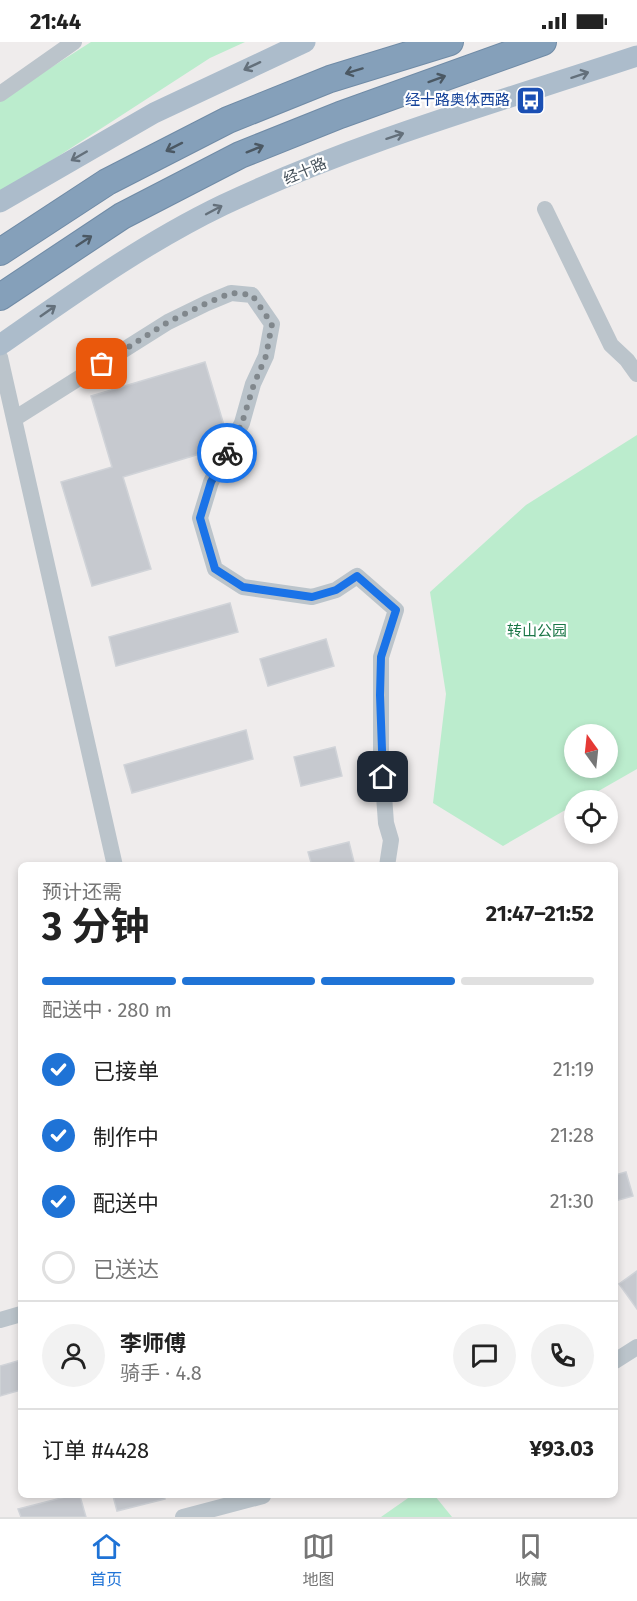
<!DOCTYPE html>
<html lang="zh">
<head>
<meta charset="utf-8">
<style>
	:root { --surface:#fff; --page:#f2f2f2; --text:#222; --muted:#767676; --line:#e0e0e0; --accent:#1f73d6 }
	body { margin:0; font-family:"Fira Sans","Noto Sans SC",sans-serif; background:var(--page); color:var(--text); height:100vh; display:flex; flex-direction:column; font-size:22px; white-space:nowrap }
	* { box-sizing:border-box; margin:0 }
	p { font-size:20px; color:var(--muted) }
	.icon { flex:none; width:33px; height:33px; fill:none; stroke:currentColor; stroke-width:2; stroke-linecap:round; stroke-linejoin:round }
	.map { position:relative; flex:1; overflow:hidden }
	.drawer { position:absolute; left:18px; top:820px; width:600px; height:636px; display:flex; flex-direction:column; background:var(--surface); border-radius:9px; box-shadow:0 3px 9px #0003 }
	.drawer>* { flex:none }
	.needle { width:39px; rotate:345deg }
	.tools { position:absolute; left:564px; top:682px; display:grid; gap:12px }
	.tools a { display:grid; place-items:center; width:54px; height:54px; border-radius:50%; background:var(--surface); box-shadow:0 3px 9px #0003; font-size:30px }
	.pin { position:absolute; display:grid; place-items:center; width:51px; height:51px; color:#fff; margin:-26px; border-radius:12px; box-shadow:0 3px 9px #0006 }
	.courier { position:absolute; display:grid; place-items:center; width:60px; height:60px; margin:-30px; border:4px solid #1a73e8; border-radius:50%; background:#fff; color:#222; box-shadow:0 2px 8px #0007 }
	.overview em { font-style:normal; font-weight:700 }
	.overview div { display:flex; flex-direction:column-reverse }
	.overview { display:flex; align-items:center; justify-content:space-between; height:102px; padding:0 24px }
	h1 { font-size:39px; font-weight:700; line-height:45px }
	.bar { display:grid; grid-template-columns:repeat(4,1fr); gap:9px 6px; align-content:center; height:72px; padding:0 24px }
	.bar i { height:8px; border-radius:4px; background:var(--line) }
	.bar .current { background:var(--accent) }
	.bar p { grid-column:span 4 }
	.line { display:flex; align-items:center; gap:15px; padding:0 24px; border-top:2px solid var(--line) }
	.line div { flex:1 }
	.round { display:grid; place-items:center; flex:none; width:63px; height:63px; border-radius:32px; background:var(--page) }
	ol { padding:0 24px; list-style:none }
	li { display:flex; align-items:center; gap:18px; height:66px }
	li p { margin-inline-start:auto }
	li .icon { padding:6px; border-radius:50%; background:var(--accent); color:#fff; stroke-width:4 }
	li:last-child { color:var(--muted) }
	li i { width:33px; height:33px; border:3px solid var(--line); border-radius:50% }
	.status { display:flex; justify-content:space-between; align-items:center; height:42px; padding:0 30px; background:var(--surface); direction:ltr }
	.status svg { height:16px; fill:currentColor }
	.tabs { display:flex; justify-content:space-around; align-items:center; height:84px; border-top:2px solid var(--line); background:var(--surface); font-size:16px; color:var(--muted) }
	.tabs a { display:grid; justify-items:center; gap:3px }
	.tabs .current { color:var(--accent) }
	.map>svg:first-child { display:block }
	.green { fill:#bbeccd; fill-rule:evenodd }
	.building { fill:#c6c9cf; stroke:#d0d3d8; stroke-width:1.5 }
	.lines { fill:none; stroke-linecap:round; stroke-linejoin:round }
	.highway-casing { stroke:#708ba6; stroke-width:28 }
	.minor { stroke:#bbc4cb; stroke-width:16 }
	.major { stroke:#acbccb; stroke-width:21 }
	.highway { stroke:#85a0ba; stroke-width:26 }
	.oneway { stroke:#64707b }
	.oneway2 { stroke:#4b5863 }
	.done { stroke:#80878c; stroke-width:6; stroke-dasharray:0 10.8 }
	.route { stroke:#1a73e8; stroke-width:8 }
	.labels { text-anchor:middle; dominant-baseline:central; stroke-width:4.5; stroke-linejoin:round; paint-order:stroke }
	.transit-label { font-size:15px; fill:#164399; stroke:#fff; text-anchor:end }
	.street-label { font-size:15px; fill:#455059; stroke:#fff }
	.park-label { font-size:15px; fill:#1a7646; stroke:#fff }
</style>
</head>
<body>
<div class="status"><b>21:44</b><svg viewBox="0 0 49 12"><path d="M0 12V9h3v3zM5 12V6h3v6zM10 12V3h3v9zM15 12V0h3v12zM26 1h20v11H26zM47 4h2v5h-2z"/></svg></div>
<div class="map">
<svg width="637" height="1475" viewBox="0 0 637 1475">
	<rect width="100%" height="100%" fill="#efecec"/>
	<path class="green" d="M91 0H245L210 16 0 152V58Z
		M637 393V727L581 759H574V763L503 804 433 761 446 652 430 550 526 463ZM574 693H608V726H574Z
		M411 1454H435L452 1475H381Z"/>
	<path class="building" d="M205 320 226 390 216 407 123 435 151 527 92 544 61 440 112 425 91 354Z
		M230 561 238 590 116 624 109 595Z
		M326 597 334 624 268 644 260 617Z
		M246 688 253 717 132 751 124 723Z
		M335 705 342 734 301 744 294 715Z
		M349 800 355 824H312L308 810Z
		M626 1130 633 1154 615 1159V1133Z
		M637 1229V1267L619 1242Z
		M21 1318V1348L0 1354V1324Z
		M69 1454H80L86 1475H21L18 1467Z
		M113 1454H164L165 1457 117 1469Z"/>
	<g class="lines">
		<defs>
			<path id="highway" d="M0 210 107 140 228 78 330 37 450 0
				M0 255 122 174 240 113 340 73 543 0"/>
		</defs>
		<use href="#highway" class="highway-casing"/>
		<path class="minor" d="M0 52 74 0
			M545 167 611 303 627 318 637 332
			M0 315 115 824
			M14 377 168 280 207 261 231 251 252 253 272 282 266 314 253 342 242 381 211 440 200 476 215 527 243 545 312 555 336 548 357 534 396 568 381 615V712L386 781 391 798 387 824
			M0 1278 21 1272
			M615 1319 637 1305
			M183 1475 263 1454"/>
		<path class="major" d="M0 160 154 71 305 0
			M0 303C72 253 144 201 223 163 356 100 498 60 637 14"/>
		<use href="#highway" class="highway"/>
	</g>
	<defs><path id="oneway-shaft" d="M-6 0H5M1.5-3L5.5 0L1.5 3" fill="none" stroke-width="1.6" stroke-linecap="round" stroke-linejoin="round" transform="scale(1.5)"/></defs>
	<g class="oneway">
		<use href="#oneway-shaft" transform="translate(252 24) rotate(155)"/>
		<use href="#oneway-shaft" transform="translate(580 33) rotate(-18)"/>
		<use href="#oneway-shaft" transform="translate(395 94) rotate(-18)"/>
		<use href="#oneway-shaft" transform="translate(79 114) rotate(150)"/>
		<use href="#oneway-shaft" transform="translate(214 168) rotate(-28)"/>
		<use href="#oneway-shaft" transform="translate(48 269) rotate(-35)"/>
	</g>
	<g class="oneway2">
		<use href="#oneway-shaft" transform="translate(354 29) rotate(163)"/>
		<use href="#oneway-shaft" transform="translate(437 37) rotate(-20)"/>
		<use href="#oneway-shaft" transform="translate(174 105) rotate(153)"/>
		<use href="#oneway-shaft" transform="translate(255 107) rotate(-22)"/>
		<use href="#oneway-shaft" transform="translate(84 199) rotate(-33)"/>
	</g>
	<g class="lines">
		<path class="done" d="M102 322 168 280 207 261 231 251 252 253 272 282 266 314 254 342 242 381 227 411"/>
		<path class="route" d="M227 411 211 440 200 476 215 527 243 545 312 555 336 548 357 534 396 568 381 615 380 653 383 735"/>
	</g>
	<defs>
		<symbol id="bus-square" viewBox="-11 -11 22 22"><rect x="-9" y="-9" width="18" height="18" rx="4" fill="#1a4fb4" stroke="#fff"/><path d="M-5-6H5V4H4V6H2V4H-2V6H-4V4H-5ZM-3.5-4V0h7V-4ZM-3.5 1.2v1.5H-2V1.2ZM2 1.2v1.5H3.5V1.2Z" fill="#fff"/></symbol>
	</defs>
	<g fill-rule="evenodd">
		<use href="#bus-square" x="514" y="42" width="33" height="33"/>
	</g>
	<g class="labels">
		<g class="transit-label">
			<text x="510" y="58">经十路奥体西路</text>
		</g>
		<g class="street-label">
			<text transform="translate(305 129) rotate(-23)">经十路</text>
		</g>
		<g class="park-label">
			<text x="537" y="589">转山公园</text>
		</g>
	</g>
</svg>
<div class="tools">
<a><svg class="needle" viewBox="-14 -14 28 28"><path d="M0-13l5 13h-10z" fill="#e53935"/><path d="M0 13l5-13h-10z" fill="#767676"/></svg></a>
<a><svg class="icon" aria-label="locate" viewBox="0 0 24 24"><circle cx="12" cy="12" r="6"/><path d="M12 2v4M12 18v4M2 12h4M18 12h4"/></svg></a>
</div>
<div class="pin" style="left:102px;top:322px;background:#ea580c"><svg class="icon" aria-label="bag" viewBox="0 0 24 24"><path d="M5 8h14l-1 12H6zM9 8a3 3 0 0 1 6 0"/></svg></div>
<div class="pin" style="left:383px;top:735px;background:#1f2937"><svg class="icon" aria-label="home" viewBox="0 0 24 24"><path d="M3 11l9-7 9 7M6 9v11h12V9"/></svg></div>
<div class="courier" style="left:227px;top:411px"><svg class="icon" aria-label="bike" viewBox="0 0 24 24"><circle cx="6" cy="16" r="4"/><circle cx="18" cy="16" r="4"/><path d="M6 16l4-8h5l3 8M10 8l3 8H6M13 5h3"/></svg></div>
<section class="drawer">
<div class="overview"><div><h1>3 分钟</h1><p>预计还需</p></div><em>21:47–21:52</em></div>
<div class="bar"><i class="current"></i><i class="current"></i><i class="current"></i><i></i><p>配送中 · 280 m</p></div>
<ol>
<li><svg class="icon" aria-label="check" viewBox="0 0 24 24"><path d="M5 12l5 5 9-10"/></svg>已接单<p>21:19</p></li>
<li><svg class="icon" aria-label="check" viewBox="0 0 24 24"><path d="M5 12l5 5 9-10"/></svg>制作中<p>21:28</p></li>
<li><svg class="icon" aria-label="check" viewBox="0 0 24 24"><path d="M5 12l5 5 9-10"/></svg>配送中<p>21:30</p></li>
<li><i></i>已送达</li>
</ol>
<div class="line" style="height:108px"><a class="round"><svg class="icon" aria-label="person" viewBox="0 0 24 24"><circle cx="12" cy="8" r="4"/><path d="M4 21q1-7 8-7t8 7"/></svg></a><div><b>李师傅</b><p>骑手 · 4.8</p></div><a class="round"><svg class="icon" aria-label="chat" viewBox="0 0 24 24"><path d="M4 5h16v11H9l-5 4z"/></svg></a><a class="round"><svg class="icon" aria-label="phone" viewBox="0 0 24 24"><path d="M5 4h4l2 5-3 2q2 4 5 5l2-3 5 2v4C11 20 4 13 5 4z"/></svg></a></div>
<div class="line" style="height:78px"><div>订单 #4428</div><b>¥93.03</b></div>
</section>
</div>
<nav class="tabs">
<a class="current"><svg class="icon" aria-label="home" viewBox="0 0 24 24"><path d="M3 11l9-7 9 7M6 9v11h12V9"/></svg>首页</a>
<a><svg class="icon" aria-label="map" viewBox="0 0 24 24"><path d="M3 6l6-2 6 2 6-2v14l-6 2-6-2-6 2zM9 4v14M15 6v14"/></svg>地图</a>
<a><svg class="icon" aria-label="saved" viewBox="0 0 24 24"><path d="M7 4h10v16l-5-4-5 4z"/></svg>收藏</a>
</nav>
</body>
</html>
